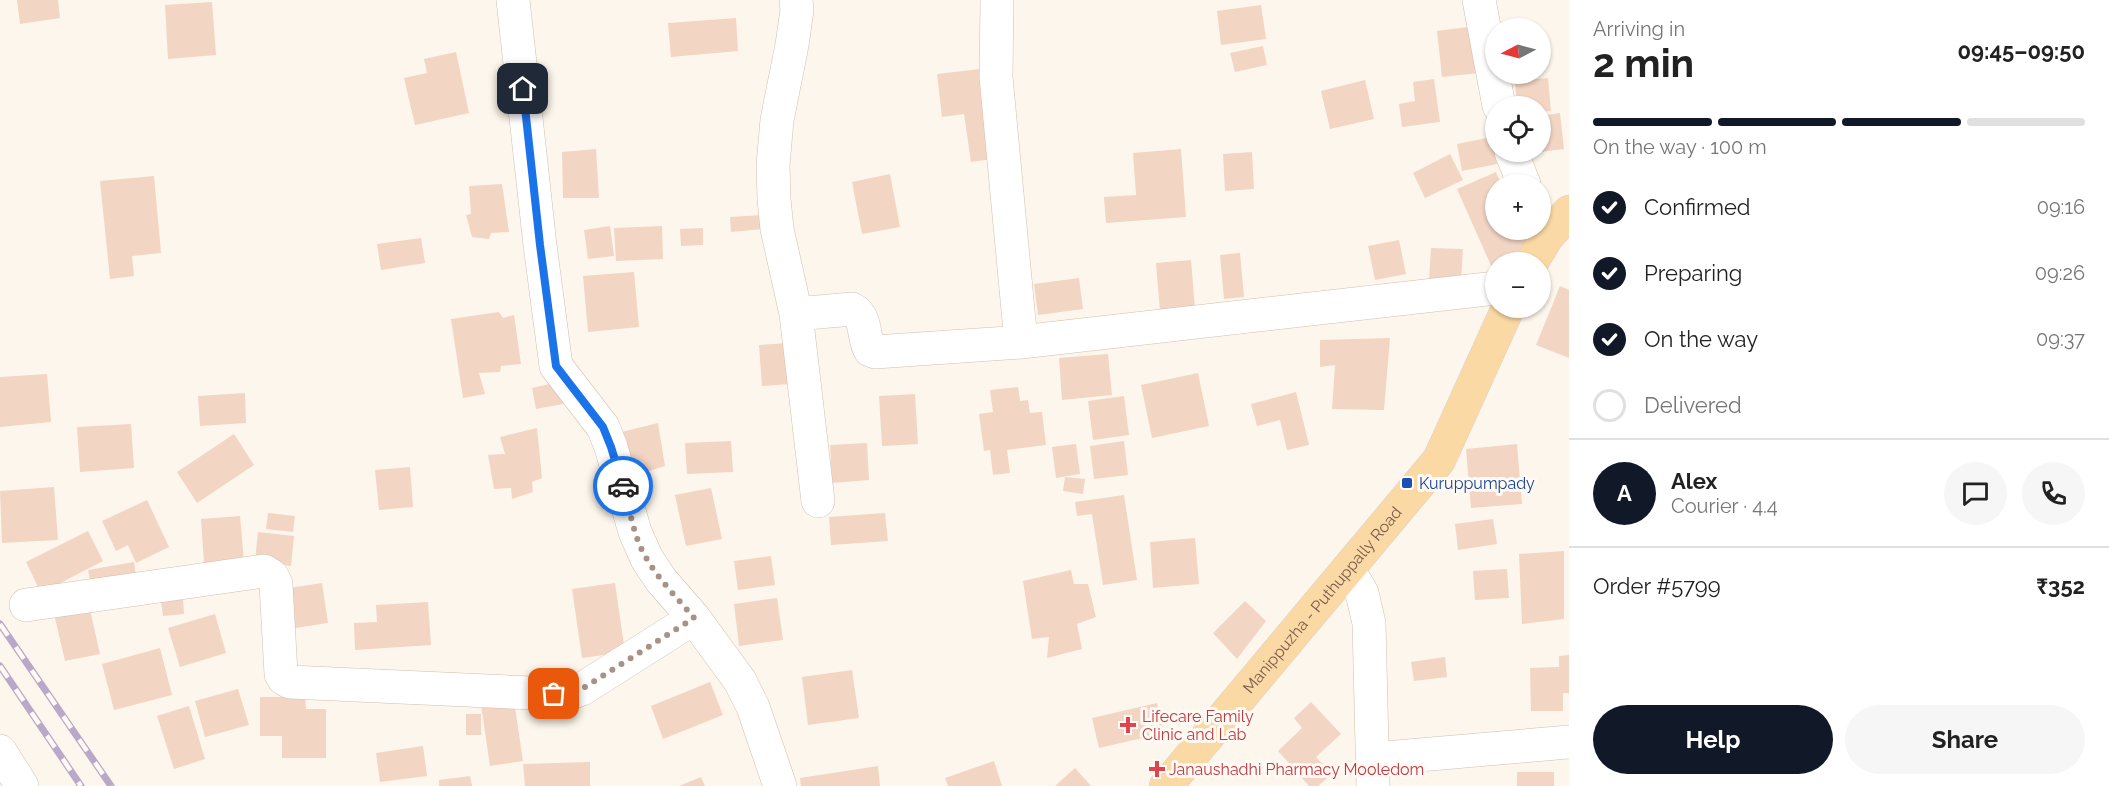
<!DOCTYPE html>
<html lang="en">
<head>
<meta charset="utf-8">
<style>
	:root { --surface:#fff; --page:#f6f6f6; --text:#222; --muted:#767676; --line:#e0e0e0; --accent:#111827 }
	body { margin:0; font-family:Raleway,sans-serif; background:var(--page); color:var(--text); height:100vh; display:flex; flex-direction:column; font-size:22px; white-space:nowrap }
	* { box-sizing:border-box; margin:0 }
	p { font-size:20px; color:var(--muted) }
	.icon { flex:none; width:33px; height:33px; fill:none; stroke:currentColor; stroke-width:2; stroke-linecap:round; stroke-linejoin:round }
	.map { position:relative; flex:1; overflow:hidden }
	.side { display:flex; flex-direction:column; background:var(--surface); width:540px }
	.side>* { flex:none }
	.needle { width:39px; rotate:264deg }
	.fabs { position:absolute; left:1485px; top:18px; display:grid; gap:12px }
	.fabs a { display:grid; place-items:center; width:66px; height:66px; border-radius:50%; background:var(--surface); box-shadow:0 2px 4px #0004; font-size:30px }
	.pin { position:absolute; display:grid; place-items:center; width:51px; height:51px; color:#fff; margin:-26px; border-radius:12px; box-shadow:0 3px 9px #0006 }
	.courier { position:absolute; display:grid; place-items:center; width:60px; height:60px; margin:-30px; border:4px solid #1a73e8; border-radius:50%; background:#fff; color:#222; box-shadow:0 2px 8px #0007 }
	.overview em { font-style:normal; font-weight:700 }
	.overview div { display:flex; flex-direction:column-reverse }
	.overview { display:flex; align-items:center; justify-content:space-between; height:102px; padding:0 24px }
	h1 { font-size:39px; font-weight:700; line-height:45px }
	.bar { display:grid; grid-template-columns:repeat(4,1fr); gap:9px 6px; align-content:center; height:72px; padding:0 24px }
	.bar i { height:8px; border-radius:4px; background:var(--line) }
	.bar .selected { background:var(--accent) }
	.bar p { grid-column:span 4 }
	.line { display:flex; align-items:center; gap:15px; padding:0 24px; border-top:2px solid var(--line) }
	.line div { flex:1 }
	.round { display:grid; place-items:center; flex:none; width:63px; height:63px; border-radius:32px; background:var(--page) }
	ol { padding:0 24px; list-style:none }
	li { display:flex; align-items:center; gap:18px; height:66px }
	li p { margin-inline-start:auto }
	li .icon { padding:6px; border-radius:50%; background:var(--accent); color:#fff; stroke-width:4 }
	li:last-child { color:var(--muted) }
	li i { width:33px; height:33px; border:3px solid var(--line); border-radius:50% }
	.cta { display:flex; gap:12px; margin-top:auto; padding:12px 24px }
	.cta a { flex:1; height:69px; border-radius:36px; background:var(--accent); color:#fff; font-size:24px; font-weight:700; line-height:69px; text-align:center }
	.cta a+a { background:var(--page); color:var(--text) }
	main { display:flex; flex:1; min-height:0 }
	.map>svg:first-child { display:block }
	.building { fill:#f3d5c3 }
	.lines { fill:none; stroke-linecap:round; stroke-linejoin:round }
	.minor-casing { stroke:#d1beb0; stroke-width:34 }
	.major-casing { stroke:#dad1cd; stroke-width:34 }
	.minor { stroke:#fff; stroke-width:33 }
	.major { stroke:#fbd9a5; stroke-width:33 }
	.rail-casing { stroke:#b9a8c9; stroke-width:7 }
	.rail { stroke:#fffaf3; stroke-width:4.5; stroke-dasharray:14; stroke-linecap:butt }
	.done { stroke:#a89285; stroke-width:6; stroke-dasharray:0 10.8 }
	.route { stroke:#1a73e8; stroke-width:8 }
	.transit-dot { fill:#1a4fb4; stroke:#fffaf3; stroke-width:2 }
	.health-dot { fill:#e0444e; stroke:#fffaf3; stroke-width:2 }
	.labels { text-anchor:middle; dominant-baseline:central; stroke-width:6; stroke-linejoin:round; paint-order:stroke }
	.transit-label { font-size:16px; fill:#164399; stroke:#fffaf3; text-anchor:start }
	.street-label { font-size:16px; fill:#7a5c4d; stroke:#fffaf3 }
	.health-label { font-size:16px; fill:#be3a42; stroke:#fffaf3; text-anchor:start }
</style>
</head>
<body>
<main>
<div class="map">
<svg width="1569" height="786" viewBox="0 0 1569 786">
	<rect width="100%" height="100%" fill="#fdf6ec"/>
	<path class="building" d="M17 0H58L60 18 20 24Z
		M212 2 216 55 168 59 165 5Z
		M1261 5 1266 39 1221 45 1217 11Z
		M736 18 738 51 671 57 668 23Z
		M1483 25 1488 72 1442 77 1437 31Z
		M1263 46 1267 65 1235 72 1230 53Z
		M456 52 469 113 415 125 404 78 427 73 424 59Z
		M989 68 999 158 971 162 964 114 942 117 937 74Z
		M1495 74H1531L1532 76 1496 77Z
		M1548 78 1551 111 1540 112V106H1517L1515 81Z
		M1434 79 1440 122 1402 127 1399 104 1415 101 1413 82Z
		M1365 80 1374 119 1330 129 1321 91Z
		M1560 113 1564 149 1540 152V116Z
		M1492 137 1497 164 1462 171 1457 144Z
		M596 149 599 198H563L562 152Z
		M1181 149 1186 217 1106 223 1104 197 1136 195 1133 153Z
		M1252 152 1254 189 1225 191 1223 154Z
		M1450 154 1463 180 1425 198 1413 173Z
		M1496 172 1501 184H1496V230H1521L1532 252 1509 262H1496V269L1493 270 1457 189Z
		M890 174 900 227 862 234 852 182Z
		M154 176 161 253 132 256 134 276 110 279 100 181Z
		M502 184 509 232 491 233 489 239 472 237 466 215 471 214 469 186Z
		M762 215 763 229 731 232 730 217Z
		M610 226 614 256 588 259 584 230Z
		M662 226 663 259 616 261 614 228Z
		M703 228V245L681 246 680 229Z
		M421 238 425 263 381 270 377 244Z
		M1399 240 1406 274 1375 280 1368 246Z
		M1431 248 1463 249 1461 282 1429 281Z
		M1240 253 1244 297 1224 299 1220 255Z
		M1191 260 1195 309 1160 312 1156 263Z
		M634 272 639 327 588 332 583 276Z
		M1079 278 1083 309 1038 315 1034 284Z
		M1560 286 1569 290V358L1536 345Z
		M499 312 503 318 514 315 521 364 501 366 500 372 479 373 485 394 463 398 451 319Z
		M1390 338 1384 410 1332 409 1335 365 1320 367V340Z
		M788 343 791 384 762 386 759 345Z
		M1108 354 1112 395 1062 400 1059 358Z
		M1198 373 1209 426 1152 438 1141 385Z
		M47 374 51 422 0 427V377Z
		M558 382 563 404 536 409 532 388Z
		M1018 387 1020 401 1028 400 1030 413 1042 412 1046 445 1007 450 1010 473 993 475 990 450 984 451 979 414 993 412 990 390Z
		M1296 392 1309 445 1287 450 1280 420 1257 426 1251 404Z
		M245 393 246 423 200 426 198 396Z
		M915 394 918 444 882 446 879 396Z
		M1124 396 1129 435 1093 440 1088 401Z
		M658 423 665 466 630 477 622 432Z
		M131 424 134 468 80 472 77 427Z
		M537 428 542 478 532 482 533 492 512 499 511 488 494 489 488 455 505 454 500 437Z
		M234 434 254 465 197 503 177 472Z
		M731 441 733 472 687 474 685 443Z
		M1124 441 1128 475 1094 479 1090 446Z
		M867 443 869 480 832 483 830 445Z
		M1076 444 1080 474 1056 478 1052 447Z
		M1517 444 1522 504 1471 508 1466 449Z
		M410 467 413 507 379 510 375 470Z
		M1065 477 1085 479 1083 494 1063 491Z
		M54 487 58 540 2 543 0 491Z
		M711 488 722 539 686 546 675 495Z
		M1124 495 1137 580 1103 585 1092 514 1077 516 1075 502Z
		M147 500 169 547 136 563 128 545 116 551 102 521Z
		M268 513 295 516 293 532 266 529Z
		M885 513 888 541 831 545 829 517Z
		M240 516 244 562 204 564 201 519Z
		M1493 519 1497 544 1458 550 1455 524Z
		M88 531 103 561 41 593 26 562Z
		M258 532 294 536 291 566 255 561Z
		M1195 538 1199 584 1153 588 1150 542Z
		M1564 551V619L1522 624 1519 554Z
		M771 556 775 585 738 590 734 561Z
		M134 562 138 589 93 596 88 570Z
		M1507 569 1509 598 1475 600 1473 571Z
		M1071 570 1074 584H1088L1096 617 1077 624 1082 649 1047 658 1049 637 1032 639 1023 581Z
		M322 583 328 623 295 628 289 588Z
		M615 583 625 652 582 658 572 589Z
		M777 598 783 640 739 646 734 604Z
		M183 599 184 614 163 616 161 601Z
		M1245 601 1266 621 1237 659 1213 633Z
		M428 602 431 645 355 650 354 623 377 622 376 605Z
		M90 610 100 654 65 661 55 618Z
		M215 614 226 653 180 667 168 628Z
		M160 648 172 695 114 710 102 664Z
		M1569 655V693H1563V711H1531L1530 668 1559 667V656Z
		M1445 657 1447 677 1414 681 1411 662Z
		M852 670 859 718 808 725 802 677Z
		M710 682 723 715 663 739 651 706Z
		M238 689 249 725 205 737 195 701Z
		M260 697H305L306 709H326V758H282V736H260Z
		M514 701 523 761 490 766 481 705Z
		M1311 702 1341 734 1316 757 1332 774 1318 786H1309L1278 751 1302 728 1294 718Z
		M1157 703 1164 733 1099 748 1092 718Z
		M189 706 205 759 174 769 157 716Z
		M466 714H481V735H466Z
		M423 746 427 776 380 782 376 753Z
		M994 761 1002 786H948L945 778Z
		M590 762V786H525L523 764Z
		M878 766 880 786H801L800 778Z
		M1075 768 1091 786H1055Z
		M1517 772H1554V786H1517Z
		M470 776 472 786H439V780Z
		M701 777 705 786H679Z"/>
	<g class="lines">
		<defs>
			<path id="minor" d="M513 0 540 245 556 366 603 427 611 447 635 532 647 559 661 580 694 618 740 681 753 707 780 786
				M796 0 797 10 792 45 777 120 773 165 774 199 777 229 796 314 818 501
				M997 0 996 77 1021 342
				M1479 0 1499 106
				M1511 152 1524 184
				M796 314 852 309C868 318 862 336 870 350L875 352 1021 342 1496 288
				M1348 569 1362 593 1369 623 1373 786
				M26 605 264 571 272 576 276 584 281 674 284 679 290 682 554 694H568L582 689 694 618
				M0 751 22 786
				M1373 759 1569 742"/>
			<g id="major">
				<path d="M1532 262 1547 237 1569 212"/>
				<path id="s1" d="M1166 786 1439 460 1508 308"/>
			</g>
		</defs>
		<use href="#minor" class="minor-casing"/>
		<use href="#major" class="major-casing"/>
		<use href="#minor" class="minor"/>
		<use href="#major" class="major"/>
		<defs>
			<path id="rail" d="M0 624 111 786
				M0 666 81 786"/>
		</defs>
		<use href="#rail" class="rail-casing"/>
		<use href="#rail" class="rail"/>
	</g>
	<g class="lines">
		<path class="done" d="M554 694H568L582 689 694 618C675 595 652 573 640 546 632 527 629 506 623 486"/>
		<path class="route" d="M523 89 540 245 556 366 603 427 611 447 623 486"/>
	</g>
	<rect class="transit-dot" x="1401" y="477" width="12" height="12" rx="3"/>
	<g class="health-dot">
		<path d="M1125 716h6v6h6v6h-6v6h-6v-6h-6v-6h6z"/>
		<path d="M1154 760h6v6h6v6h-6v6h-6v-6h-6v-6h6z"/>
	</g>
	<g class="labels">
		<g class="transit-label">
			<text x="1419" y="483">Kuruppumpady</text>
		</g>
		<g class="street-label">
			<text stroke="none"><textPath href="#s1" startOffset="243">Manippuzha - Puthuppally Road</textPath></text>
		</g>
		<g class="health-label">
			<text x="1142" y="716">Lifecare Family<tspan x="1142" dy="18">Clinic and Lab</tspan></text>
			<text x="1169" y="769">Janaushadhi Pharmacy Mooledom</text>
		</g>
	</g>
</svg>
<div class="fabs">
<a><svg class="needle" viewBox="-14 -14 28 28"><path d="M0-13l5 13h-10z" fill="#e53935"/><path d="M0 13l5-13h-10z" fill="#767676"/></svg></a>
<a><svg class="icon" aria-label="locate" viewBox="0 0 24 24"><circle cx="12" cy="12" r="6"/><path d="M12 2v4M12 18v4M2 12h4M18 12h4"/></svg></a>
<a>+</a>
<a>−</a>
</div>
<div class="pin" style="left:554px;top:694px;background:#ea580c"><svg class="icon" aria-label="bag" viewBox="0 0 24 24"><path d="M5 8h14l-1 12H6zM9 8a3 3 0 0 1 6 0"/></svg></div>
<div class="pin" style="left:523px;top:89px;background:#1f2937"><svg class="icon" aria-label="home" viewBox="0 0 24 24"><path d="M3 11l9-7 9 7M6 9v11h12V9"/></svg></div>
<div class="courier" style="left:623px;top:486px"><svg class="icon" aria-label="car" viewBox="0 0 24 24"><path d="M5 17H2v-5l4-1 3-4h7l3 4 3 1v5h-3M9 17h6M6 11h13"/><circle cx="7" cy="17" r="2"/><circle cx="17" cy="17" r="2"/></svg></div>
</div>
<section class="side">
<div class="overview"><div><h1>2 min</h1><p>Arriving in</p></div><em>09:45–09:50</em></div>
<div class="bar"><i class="selected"></i><i class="selected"></i><i class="selected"></i><i></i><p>On the way · 100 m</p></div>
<ol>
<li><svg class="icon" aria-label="check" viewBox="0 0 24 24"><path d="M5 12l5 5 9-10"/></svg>Confirmed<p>09:16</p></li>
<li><svg class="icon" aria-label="check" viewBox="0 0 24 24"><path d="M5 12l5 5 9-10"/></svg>Preparing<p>09:26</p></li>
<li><svg class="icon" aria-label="check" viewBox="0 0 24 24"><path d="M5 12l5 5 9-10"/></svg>On the way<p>09:37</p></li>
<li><i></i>Delivered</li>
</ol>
<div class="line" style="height:108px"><b class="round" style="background:var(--accent);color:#fff">A</b><div><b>Alex</b><p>Courier · 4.4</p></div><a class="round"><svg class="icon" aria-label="chat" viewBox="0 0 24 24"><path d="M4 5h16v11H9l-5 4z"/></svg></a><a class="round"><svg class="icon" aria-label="phone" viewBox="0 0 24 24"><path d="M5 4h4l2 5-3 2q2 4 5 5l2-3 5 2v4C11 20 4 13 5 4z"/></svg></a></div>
<div class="line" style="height:78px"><div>Order #5799</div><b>₹352</b></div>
<div class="cta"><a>Help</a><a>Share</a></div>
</section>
</main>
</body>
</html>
